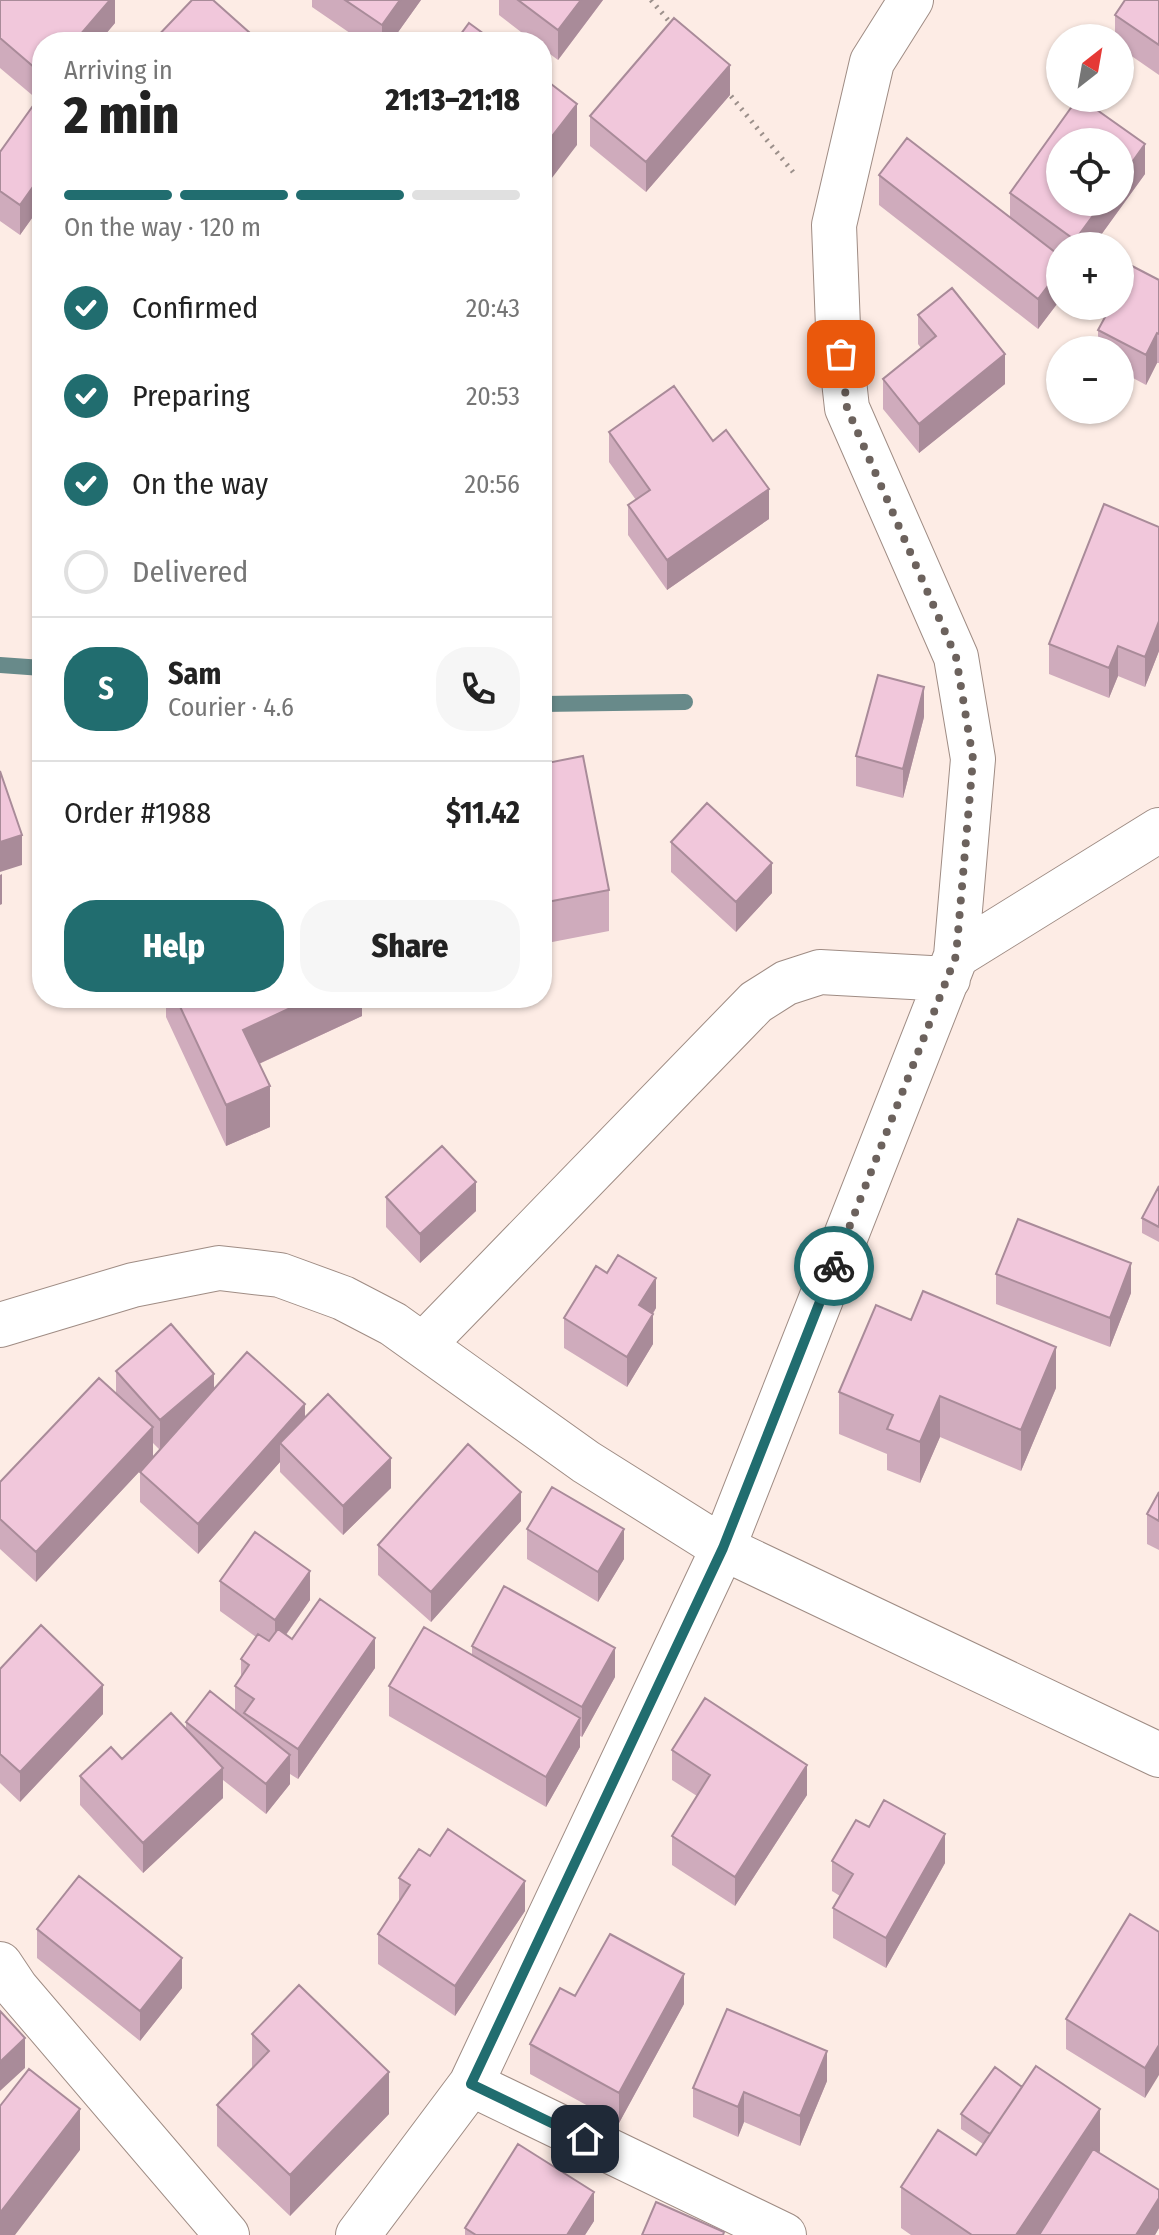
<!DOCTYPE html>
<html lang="en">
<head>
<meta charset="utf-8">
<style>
	:root { --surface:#fff; --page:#f6f6f6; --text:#222; --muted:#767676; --line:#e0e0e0; --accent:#216d6f }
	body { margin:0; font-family:"Fira Sans Condensed",sans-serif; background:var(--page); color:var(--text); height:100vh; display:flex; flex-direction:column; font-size:30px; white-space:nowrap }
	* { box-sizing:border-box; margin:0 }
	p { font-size:26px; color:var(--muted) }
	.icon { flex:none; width:44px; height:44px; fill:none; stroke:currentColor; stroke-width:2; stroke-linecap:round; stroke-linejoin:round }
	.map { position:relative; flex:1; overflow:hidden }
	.drawer { position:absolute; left:32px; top:32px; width:520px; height:976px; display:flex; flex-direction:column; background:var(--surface); border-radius:32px; box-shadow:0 2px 6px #0004 }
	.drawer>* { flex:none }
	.needle { width:52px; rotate:31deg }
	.fabs { position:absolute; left:1046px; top:24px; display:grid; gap:16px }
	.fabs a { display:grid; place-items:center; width:88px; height:88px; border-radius:50%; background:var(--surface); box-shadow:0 2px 6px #0004; font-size:40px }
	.pin { position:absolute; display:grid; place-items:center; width:68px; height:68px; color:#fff; margin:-34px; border-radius:16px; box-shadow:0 4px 12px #0006 }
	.courier { position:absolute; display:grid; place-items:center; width:80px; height:80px; margin:-40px; border:6px solid #216d6f; border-radius:50%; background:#fff; color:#222; box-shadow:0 2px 10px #0007 }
	.head em { font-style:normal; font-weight:800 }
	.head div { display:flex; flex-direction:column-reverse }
	.head { display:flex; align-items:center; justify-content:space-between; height:136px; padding:0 32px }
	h1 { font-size:52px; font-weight:800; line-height:60px }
	.bar { display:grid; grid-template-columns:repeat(4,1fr); gap:12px 8px; align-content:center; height:96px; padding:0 32px }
	.bar i { height:10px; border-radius:6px; background:var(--line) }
	.bar .selected { background:var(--accent) }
	.bar p { grid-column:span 4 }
	.line { display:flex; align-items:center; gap:20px; padding:0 32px; border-top:2px solid var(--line) }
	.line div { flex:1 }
	.round { display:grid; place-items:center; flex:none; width:84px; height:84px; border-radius:32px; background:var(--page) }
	ol { padding:0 32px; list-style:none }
	li { display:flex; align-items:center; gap:24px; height:88px }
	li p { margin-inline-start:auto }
	li .icon { padding:8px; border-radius:50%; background:var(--accent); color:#fff; stroke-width:4 }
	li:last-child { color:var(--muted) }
	li i { width:44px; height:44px; border:4px solid var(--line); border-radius:50% }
	.action { display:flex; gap:16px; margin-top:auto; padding:16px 32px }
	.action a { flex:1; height:92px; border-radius:32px; background:var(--accent); color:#fff; font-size:32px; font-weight:800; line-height:92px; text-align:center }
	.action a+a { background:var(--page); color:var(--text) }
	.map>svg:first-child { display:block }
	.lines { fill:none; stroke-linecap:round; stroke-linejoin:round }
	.stream { stroke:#688a8a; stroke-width:16 }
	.minor-casing { stroke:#9f8c84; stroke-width:46 }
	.path { stroke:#9c908b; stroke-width:5; stroke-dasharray:2 6; stroke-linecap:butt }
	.minor { stroke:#fff; stroke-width:44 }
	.wall { fill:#cfabbc }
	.shaded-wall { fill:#a98b99 }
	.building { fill:#f1c7db; stroke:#a98b99; stroke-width:2 }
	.done { stroke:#6c625d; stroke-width:8; stroke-dasharray:0 14.4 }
	.route { stroke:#216d6f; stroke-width:10 }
</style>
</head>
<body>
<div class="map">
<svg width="1159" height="2235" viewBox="0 0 1159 2235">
	<rect width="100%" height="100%" fill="#fdece5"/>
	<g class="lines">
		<path class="stream" d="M0 665 42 668
			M542 704 685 702"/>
		<defs>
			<path id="minor" d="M956 956 1159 830
				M0 1325 133 1285 219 1268 280 1275 343 1298 393 1324 586 1462 723 1548 1159 1755
				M423 1345 756 1002 786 983 820 972 948 979
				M0 1964 16 1988 227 2235
				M471 2084 784 2235
				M358 2235 471 2084 723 1548 956 956 973 759 956 657 847 408 838 327 834 225 872 62 911 0"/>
		</defs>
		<use href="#minor" class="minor-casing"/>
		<path class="path" d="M651 0 674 27
			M726 90 793 172"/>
		<use href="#minor" class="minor"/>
	</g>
	<path class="wall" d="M0 0H115V23L99 42H42V204L20 235 0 221V152L38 100 0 68Z
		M312 0H421L391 42H363L312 7Z
		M499 0H603L558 60 542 48V42H534L499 15Z
		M1159 0V75L1120 48V38H1115V15Z
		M730 95 646 192 590 146V116Z
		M1145 174 1093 246H1060V300L1038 329 879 205V175L1010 217V193Z
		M1159 280V363H1157L1146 385 1120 371V350H1098V330Z
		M918 315 1005 384 919 453 883 409V379L921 348 918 344Z
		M609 432 769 519 667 590 628 535V505L636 500 609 462Z
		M1159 527V651L1145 687 1118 676 1109 698 1049 674V644Z
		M924 717 903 798 856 786V756Z
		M542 764 609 890V931L542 944Z
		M671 842 772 893 736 932 671 872Z
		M166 998H362V1016L259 1064 270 1127 226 1146 166 1017Z
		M1159 1186V1242L1142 1233V1218Z
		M386 1197 476 1211 420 1263 386 1227Z
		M996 1274 1131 1293 1110 1347 996 1304Z
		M656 1308 653 1314V1344L627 1387 564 1348V1318Z
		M116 1371 214 1389 305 1417 391 1488 343 1535 280 1472V1462L198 1554 140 1502V1472L160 1450 153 1443V1457L36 1582 0 1549V1482L116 1393Z
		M1056 1388 1021 1471 940 1437 920 1483 887 1470V1454L839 1434V1392Z
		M1159 1492V1550L1147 1544V1514Z
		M521 1521 431 1622 378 1575V1545Z
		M527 1529 624 1559 598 1602 527 1559Z
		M220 1581 310 1600 286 1635 292 1639 375 1668 298 1779 290 1774V1784L266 1814 223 1780V1798L143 1873 80 1805V1776L122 1759 186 1730V1722L235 1711V1686L241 1677V1659L256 1637 220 1611Z
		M472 1646 615 1677 582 1737 580 1736V1747L546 1807 389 1716V1686L472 1655Z
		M0 1669 103 1714 20 1802 0 1783Z
		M672 1750 807 1795 735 1906 672 1865V1836L697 1796 672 1780Z
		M869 1827 945 1863 886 1968 833 1938V1908L840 1896 832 1891V1861Z
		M399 1878 525 1911 455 2016 378 1964V1934L399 1902Z
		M37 1929 182 1988 140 2041 37 1958Z
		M1159 1932 1145 2098 1066 2049V2019Z
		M575 1996 684 2004 619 2123 530 2074V2044Z
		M252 2034 389 2114 290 2216 217 2146V2105L252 2069Z
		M827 2081 800 2146 744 2122 738 2137 693 2117V2088Z
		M961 2114 1100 2151 1099 2153 1159 2228 1155 2235H911L901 2228V2187L976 2155 983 2144 961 2129Z
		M594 2221 585 2235H465V2228Z"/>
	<path class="shaded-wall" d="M110 0H115V23L99 42H74Z
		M400 0H421L391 42H382V25Z
		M581 0H603L558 60V30Z
		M730 65V95L646 192V162Z
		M577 104V145L542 191V149Z
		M1145 144V174L1093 246H1075V240L1103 202H1120V179Z
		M42 174V204L20 235V205Z
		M1060 270V300L1038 329V299Z
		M1157 333V363L1146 385V355Z
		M1005 354V384L919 453V424Z
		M769 489V519L667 590V560Z
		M1159 621V651L1145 687V657Z
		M1118 646V676L1109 698V668Z
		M924 687V717L903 798V769Z
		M22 835V865L0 872V842Z
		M772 863V893L736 932V902Z
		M2 874V904L0 905V875Z
		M312 998H362V1016L243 1071V1030Z
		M270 1086V1127L226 1146V1105Z
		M476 1182V1211L420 1263V1234Z
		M1131 1263V1293L1110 1347V1318Z
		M656 1278V1308L639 1335V1305Z
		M653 1314V1344L627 1387V1357Z
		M1056 1347V1388L1021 1471V1430Z
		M214 1374V1404L160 1450V1420Z
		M940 1396V1437L920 1483V1442Z
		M305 1404V1434L280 1443V1462L198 1554V1524Z
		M153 1427V1457L36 1582V1552Z
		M391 1458V1488L343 1535V1506Z
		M521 1492V1521L431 1622V1592Z
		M624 1529V1559L598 1602V1572Z
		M310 1571V1600L275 1650V1620Z
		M375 1638V1668L298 1779V1749Z
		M615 1648V1677L582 1737V1707Z
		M103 1685V1714L20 1802V1772Z
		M580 1718V1747L546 1807V1777Z
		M290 1755V1784L266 1814V1784Z
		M807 1765V1795L735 1906V1877Z
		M223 1768V1798L143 1873V1843Z
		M945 1834V1863L886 1968V1938Z
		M525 1881V1911L455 2016V1986Z
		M182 1958V1988L140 2041V2011Z
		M684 1974V2004L619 2123V2093Z
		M25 2038V2068L0 2091V2062Z
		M1159 2045V2075L1145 2098V2068Z
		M827 2051V2081L800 2146V2116Z
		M389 2072V2114L290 2216V2175Z
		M744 2092V2122L738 2137V2107Z
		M80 2109V2150L15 2235H0V2213Z
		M1100 2109V2151L1044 2235H1016Z
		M594 2192V2221L585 2235H567Z
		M1159 2198V2228L1155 2235H1136Z"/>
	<path class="building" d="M0 0H110L74 42H42V74L0 38Z
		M192 0H213L259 41 152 42Z
		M345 0H400L382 25Z
		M518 0H581L558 30Z
		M1125 0H1159V45L1115 15Z
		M674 18 730 65 646 162 590 116Z
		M469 23 495 42H455Z
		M542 77 577 104 542 149Z
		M40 96 42 97V174L20 205 0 191V152Z
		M1078 98H1080L1145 144 1120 179V142H1060V202H1103L1075 240 1010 193Z
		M907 138 1060 256V270L1038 299 879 175Z
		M1132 266 1159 280V334L1157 333 1146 355 1098 330 1111 306H1120V288Z
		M952 288 1005 354 919 424 883 379 936 336 918 315Z
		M674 386 713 441 726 430 769 489 667 560 628 505 650 490 609 432Z
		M1104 504 1159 527V621L1145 657 1118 646 1109 668 1049 644Z
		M878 675 924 687 903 769 856 756Z
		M583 756 609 890 542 903V764Z
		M0 771 22 835 0 842Z
		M707 803 772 863 736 902 671 842Z
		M176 998H312L243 1030 270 1086 226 1105Z
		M442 1146 476 1182 420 1234 386 1197Z
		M1159 1186V1227L1142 1218Z
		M1018 1219 1131 1263 1110 1318 996 1274Z
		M618 1255 656 1278 639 1305 653 1314 627 1357 564 1318 596 1266 607 1273Z
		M923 1291 1056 1347 1021 1430 940 1396 920 1442 887 1429 893 1415 839 1392 876 1305 911 1320Z
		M171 1324 214 1374 160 1420 116 1371Z
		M247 1352 305 1404 198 1524 140 1472Z
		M99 1378 153 1427 36 1552 0 1519V1482Z
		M328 1394 391 1458 343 1506 280 1443Z
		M468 1444 521 1492 431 1592 378 1545Z
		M552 1487 624 1529 598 1572 527 1529Z
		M1159 1492V1521L1147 1514Z
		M255 1532 310 1571 275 1620 220 1581Z
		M504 1586 615 1648 582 1707 472 1646Z
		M320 1599 375 1638 298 1749 244 1713 254 1699 235 1686 249 1665 241 1659 258 1634 269 1641 278 1629 292 1639Z
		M41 1625 103 1685 20 1772 0 1754V1669Z
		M424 1627 580 1718 546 1777 389 1686Z
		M210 1691 290 1755 266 1784 186 1722Z
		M705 1698 807 1765 735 1877 672 1836 710 1775 672 1750Z
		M171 1713 223 1768 143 1843 80 1776 111 1747 122 1759Z
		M884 1800 945 1834 886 1938 833 1908 853 1874 832 1861 856 1820 869 1827Z
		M448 1829 525 1881 455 1986 378 1934 410 1885 399 1878 419 1849 430 1856Z
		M79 1876 182 1958 140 2011 37 1929Z
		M1130 1914 1159 1932V2045L1145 2068 1066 2019Z
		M610 1934 684 1974 619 2093 530 2044 560 1988 575 1996Z
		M299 1985 389 2072 290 2175 217 2105 269 2051 252 2034Z
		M727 2009 827 2051 800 2116 744 2092 738 2107 693 2088Z
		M0 2011 25 2038 0 2062Z
		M1036 2066 1100 2109 1016 2235H972L901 2187 938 2130 976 2155Z
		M995 2067 1022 2087 990 2134 961 2114Z
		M29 2069 80 2109 0 2213V2106Z
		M518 2144 594 2192 567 2235H476L465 2228Z
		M1093 2149 1159 2190V2198L1136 2235H1039Z
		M656 2202 724 2232 723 2235H642Z"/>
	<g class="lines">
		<path class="done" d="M834 1266 956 956 973 759 956 657 847 408 841 354"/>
		<path class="route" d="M585 2139 471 2084 723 1548 834 1266"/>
	</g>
</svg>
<div class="fabs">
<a><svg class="needle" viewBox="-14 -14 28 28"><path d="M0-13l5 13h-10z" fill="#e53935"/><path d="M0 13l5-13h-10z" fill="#767676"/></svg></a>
<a><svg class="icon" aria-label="locate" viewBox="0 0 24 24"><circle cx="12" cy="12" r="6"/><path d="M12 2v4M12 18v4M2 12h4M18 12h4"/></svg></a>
<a>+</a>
<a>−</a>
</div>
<div class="pin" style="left:841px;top:354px;background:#ea580c"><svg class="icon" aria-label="bag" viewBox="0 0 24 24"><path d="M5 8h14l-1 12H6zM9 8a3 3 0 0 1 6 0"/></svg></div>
<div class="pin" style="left:585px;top:2139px;background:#1f2937"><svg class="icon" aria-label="home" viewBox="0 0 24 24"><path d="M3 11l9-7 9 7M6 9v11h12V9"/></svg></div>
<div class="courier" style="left:834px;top:1266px"><svg class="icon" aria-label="bike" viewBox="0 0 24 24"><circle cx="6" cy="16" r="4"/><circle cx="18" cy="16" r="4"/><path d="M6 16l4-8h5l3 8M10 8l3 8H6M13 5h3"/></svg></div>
<section class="drawer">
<div class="head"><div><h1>2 min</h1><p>Arriving in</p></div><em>21:13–21:18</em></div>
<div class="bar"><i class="selected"></i><i class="selected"></i><i class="selected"></i><i></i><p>On the way · 120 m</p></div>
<ol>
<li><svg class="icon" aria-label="check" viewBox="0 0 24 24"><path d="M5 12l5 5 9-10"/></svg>Confirmed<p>20:43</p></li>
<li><svg class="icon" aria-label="check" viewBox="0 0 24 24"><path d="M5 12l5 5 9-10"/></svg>Preparing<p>20:53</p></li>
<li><svg class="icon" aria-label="check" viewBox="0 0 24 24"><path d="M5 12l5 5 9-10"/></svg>On the way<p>20:56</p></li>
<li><i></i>Delivered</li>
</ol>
<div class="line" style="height:144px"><b class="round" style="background:var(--accent);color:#fff">S</b><div><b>Sam</b><p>Courier · 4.6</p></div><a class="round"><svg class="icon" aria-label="phone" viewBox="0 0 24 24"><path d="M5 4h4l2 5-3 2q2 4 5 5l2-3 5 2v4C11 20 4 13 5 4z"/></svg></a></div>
<div class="line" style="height:104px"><div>Order #1988</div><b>$11.42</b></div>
<div class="action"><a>Help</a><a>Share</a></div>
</section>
</div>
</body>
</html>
